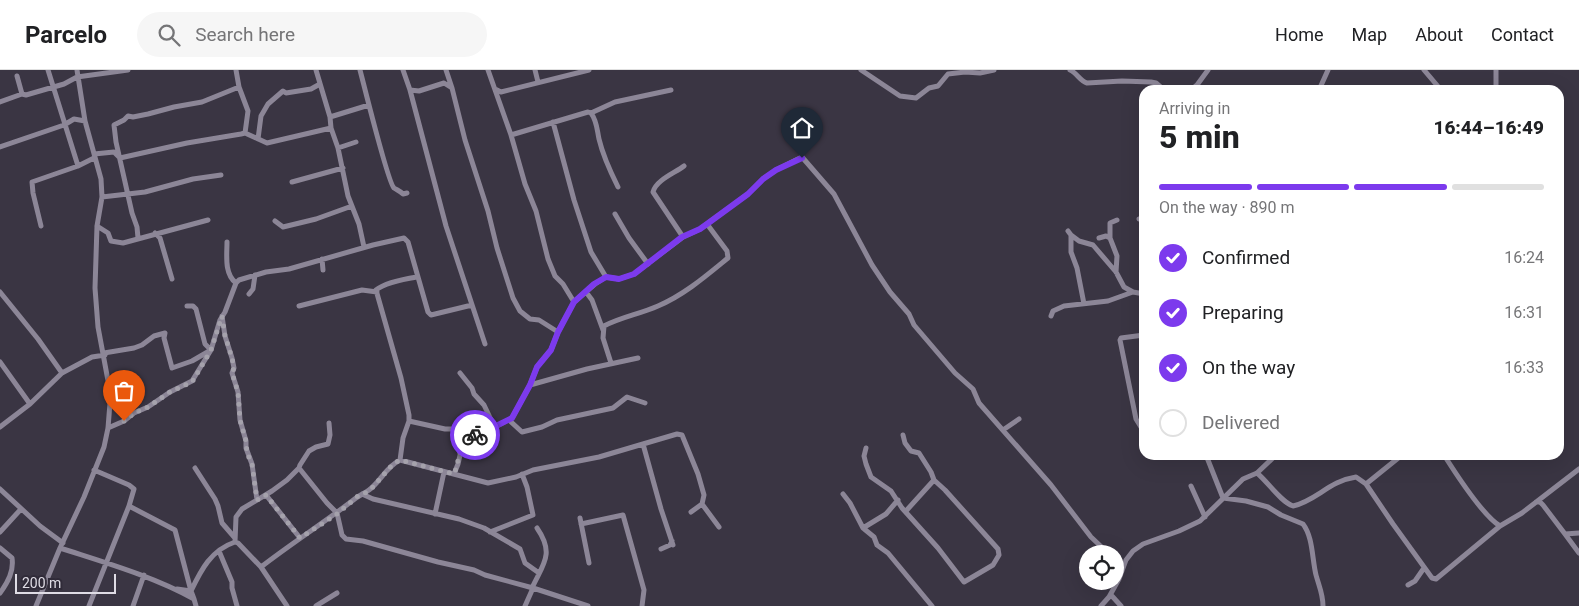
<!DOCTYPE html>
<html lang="en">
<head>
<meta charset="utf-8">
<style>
	:root { --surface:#fff; --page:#f6f6f6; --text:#202124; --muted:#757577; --line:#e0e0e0; --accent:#7c3aed }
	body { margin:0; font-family:Roboto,sans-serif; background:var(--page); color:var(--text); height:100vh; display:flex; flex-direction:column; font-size:19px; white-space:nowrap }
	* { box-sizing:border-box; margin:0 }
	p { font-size:16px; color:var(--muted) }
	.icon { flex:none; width:28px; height:28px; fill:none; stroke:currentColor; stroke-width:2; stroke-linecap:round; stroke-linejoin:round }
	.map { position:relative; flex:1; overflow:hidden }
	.sheet { position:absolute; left:1139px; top:15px; width:425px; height:375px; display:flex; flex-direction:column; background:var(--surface); border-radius:15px; box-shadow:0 5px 20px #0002 }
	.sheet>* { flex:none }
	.buttons { position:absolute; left:1079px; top:475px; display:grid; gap:10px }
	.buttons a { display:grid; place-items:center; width:45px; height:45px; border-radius:50%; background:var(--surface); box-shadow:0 5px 20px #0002; font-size:25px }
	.scale { position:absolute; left:15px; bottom:12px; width:101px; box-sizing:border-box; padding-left:5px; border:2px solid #dfdce5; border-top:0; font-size:14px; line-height:18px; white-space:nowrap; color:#dfdce5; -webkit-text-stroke:4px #302b39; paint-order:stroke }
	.pin { position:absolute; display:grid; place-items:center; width:42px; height:42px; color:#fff; margin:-51px -21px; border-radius:50% 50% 50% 0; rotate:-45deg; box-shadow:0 0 5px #0007 }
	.pin .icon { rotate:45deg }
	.courier { position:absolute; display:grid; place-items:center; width:50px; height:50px; margin:-25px; border:4px solid #7c3aed; border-radius:50%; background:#fff; color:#222; box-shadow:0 1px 6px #0007 }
	.head em { font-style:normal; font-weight:800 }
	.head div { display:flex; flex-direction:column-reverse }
	.head { display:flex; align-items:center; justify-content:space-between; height:85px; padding:0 20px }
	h1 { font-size:32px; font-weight:800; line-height:38px }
	.bar { display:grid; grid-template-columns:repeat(4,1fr); gap:8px 5px; align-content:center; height:60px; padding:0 20px }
	.bar i { height:6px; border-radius:4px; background:var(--line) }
	.bar .active { background:var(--accent) }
	.bar p { grid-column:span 4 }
	ol { padding:0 20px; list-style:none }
	li { display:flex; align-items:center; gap:15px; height:55px }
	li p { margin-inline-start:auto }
	li .icon { padding:5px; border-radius:50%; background:var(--accent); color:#fff; stroke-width:4 }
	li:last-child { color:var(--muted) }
	li i { width:28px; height:28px; border:2px solid var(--line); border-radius:50% }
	header { display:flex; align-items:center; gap:30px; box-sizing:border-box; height:70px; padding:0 25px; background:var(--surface); border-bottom:1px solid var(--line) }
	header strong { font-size:24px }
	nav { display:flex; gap:28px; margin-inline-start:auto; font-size:18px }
	.search { width:350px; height:45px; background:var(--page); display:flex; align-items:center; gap:12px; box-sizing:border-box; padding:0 18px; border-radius:28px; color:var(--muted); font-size:19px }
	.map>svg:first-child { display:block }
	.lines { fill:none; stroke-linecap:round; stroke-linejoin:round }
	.minor { stroke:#8c8697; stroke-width:5 }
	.done { stroke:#a5a2ac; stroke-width:5; stroke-dasharray:0 9 }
	.route { stroke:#7c3aed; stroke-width:6 }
</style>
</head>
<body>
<header>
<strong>Parcelo</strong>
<div class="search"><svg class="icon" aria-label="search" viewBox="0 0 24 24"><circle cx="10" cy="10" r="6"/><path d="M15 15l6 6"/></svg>Search here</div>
<nav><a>Home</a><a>Map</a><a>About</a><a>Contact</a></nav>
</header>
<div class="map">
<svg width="1579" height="536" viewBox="0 0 1579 536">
	<rect width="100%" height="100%" fill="#3a3543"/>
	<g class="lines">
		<path class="minor" d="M48 0 78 96
			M236 0 239 17 248 41 245 63
			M316 0 330 47 331 58 338 78 348 126 359 154 364 177
			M360 0C364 15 388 113 394 118 397 120 400 121 403 124L407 123
			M403 0 410 20 419 21 444 13 452 18 465 70 488 141 497 178 513 228 520 241 530 249 539 250 558 262
			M446 0 452 18
			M488 0 511 65
			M535 0 538 12
			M861 0 900 26 916 28 929 18 938 16 948 4 965 2 980 3 994 0
			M1070 0C1077 3 1080 11 1087 13L1122 11 1151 12 1156 13 1164 20
			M1424 0 1441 20
			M17 6 22 24
			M495 19 501 22 589 0
			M410 20 446 156 485 274
			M1191 20 1197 15 1208 0
			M1319 20 1328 0
			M1496 20V0
			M0 32 22 24 26 25 64 14 77 7 128 0
			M591 43 615 32 671 20
			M330 47 369 35
			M553 52 574 130 591 182 606 207
			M258 69 261 46 268 34 283 21 286 23 311 19 320 14
			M0 77 64 55 74 49 85 51
			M338 78 356 72
			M94 84 114 82 120 88 187 73 241 64 245 63 267 73 331 58
			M292 112 343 98
			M102 127 145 122 193 109 221 105
			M615 144 629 168 648 194
			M1139 149 1144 148
			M275 151 283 157 316 149 352 136
			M41 156 33 123 32 112 78 96 94 88
			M97 156 108 163 111 171 123 173 208 150
			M1068 161 1071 165V182L1077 198 1084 234
			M155 163 160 168 172 209
			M1071 165 1079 171 1093 175 1116 202 1124 217 1133 222
			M683 167 653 122C656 110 675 103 684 96
			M138 168 137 157 132 143 116 72 114 55 124 50 128 46 133 47 148 44 174 37 202 32 239 17
			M1099 168 1106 166 1110 168 1117 186 1116 202
			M1110 168V153L1117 150
			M227 172C227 185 224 204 236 213
			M322 189 323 200
			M0 222 38 269 62 303
			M586 222 592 230 603 260
			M249 224 253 219 255 205
			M574 232 563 214 555 206 548 189 536 141 525 114 511 65 588 42 591 43C597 51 597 60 599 69 603 86 610 101 618 117
			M299 236 362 220 377 222
			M222 246 225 266 232 288 234 298 232 303 238 322 240 350 246 371V378L252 394 257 430
			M1051 246 1053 241 1064 236 1108 231 1133 222 1144 224
			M1144 265 1121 268 1120 270 1136 349 1144 362
			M104 283 134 278 142 275 154 266 165 263 164 268 172 298 192 291 211 280 205 274 196 239 193 236H187
			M0 292 30 334
			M611 293 603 268 604 256C621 247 640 244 658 236 684 225 706 206 728 188L727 181 707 154
			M460 303 472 318 474 324 484 335 494 356
			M530 315 587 299 638 288
			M509 350 522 362 542 357 557 350 613 338 627 327 645 333
			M409 351 445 359H462L470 366
			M0 357 30 334 62 303 92 287 105 285
			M108 358 124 351 134 343 148 337 170 322 192 311 211 280 220 250 225 242 236 213 239 210 266 202 289 199 373 175 404 168 408 172 428 242 431 245 472 235
			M1003 360 1019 349
			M866 378 864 386 866 394 871 407 891 421 902 438 938 478 964 512 993 495 999 485 998 479 945 420 934 410 931 402 919 383 911 381 905 373 903 365
			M1180 385H1199
			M1206 385 1223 428 1246 431 1268 437 1281 445 1303 454C1313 467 1312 489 1316 505 1319 516 1323 524 1323 536
			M1444 385C1456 404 1482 445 1500 456L1522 443 1579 399
			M400 390 403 368 409 351V345L401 308 376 220C386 212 404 209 417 207
			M195 398 215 429 218 436 222 453 235 468
			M299 398 327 433 337 443 342 465 346 469 363 471 438 492 474 500 485 505 533 518 525 536
			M1257 403C1268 412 1281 432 1293 436 1316 431 1329 411 1356 407L1366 414 1393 454 1432 508 1436 509 1500 456
			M454 404 458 394 463 372 466 368 489 360 512 348 530 315 537 297 551 280 558 262 574 232 595 214 606 207 619 209 634 204 683 167 700 159 748 124 763 109 776 100 802 87 834 124 872 195 890 222 909 244 914 255 955 303 973 319 979 333 1051 415 1091 467 1109 484
			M1366 414 1402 385
			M1191 416 1205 447
			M0 419 40 456 63 473
			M362 424 373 429 459 449 484 458 520 479 525 493 539 503
			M843 424 850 433 863 458 886 444 898 430
			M266 425 300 468
			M1536 432H1540L1543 435 1565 464 1579 463
			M129 436 175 460 191 521 177 519
			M906 441 934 410
			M691 442 702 434
			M435 444 444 402
			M580 448 589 493
			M581 454 623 445 644 520 642 536
			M863 458 874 467 877 475 888 483 932 536
			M0 462 21 439
			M490 462 533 445 527 417 522 404
			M1565 464 1579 483
			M235 472 236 447 242 439 272 421 287 410 299 398 300 395 309 381 316 377 328 374 330 365 329 353
			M673 475 661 439 643 374 677 364 682 365 698 404 704 425 702 434 719 457
			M0 478 12 488C14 501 8 512 0 523
			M60 478C106 493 152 506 194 529L196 536
			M661 479 670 475 672 471
			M219 481 232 512V518L237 536
			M1115 489 1123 496
			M261 497C292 473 325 452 356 428 360 425 365 423 369 420 381 411 386 397 400 390L488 413 516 407 533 400 599 387 643 374
			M1408 515 1415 511 1424 498
			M532 518C543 494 555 484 537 458
			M533 518 588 536
			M1109 527 1112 526 1121 536
			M194 529 191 521C201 500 211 480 235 472L238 473 261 497 287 536
			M36 536 60 478 84 427 104 377 108 358 110 333 109 316 98 257 95 218 97 156 102 127 101 109 85 51 77 0
			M89 536 129 436 134 419 129 415 94 400
			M133 536 144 505
			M316 536 337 523
			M1101 536 1109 527 1119 509 1126 490 1133 481 1143 474 1179 461 1200 451 1243 409 1257 403 1276 385"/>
	</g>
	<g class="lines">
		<path class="done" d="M124 351 134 343 148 337 170 322 192 312 211 280 222 246 225 266 232 288 234 298 232 303 238 322 240 350 246 371 247 383 252 394 257 430 266 425 300 468 337 444 358 426 365 423 372 418 393 394 400 390 454 404C461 388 457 371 475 365"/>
		<path class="route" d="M475 365 488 360 512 348 530 315 537 297 551 280 558 262 574 232 594 214 606 207 619 209 634 204 682 167 700 159 707 154 748 124 763 109 776 100 802 88"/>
	</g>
</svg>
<div class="buttons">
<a><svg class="icon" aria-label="locate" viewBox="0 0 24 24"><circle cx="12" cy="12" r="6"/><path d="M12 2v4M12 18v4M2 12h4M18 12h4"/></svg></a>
</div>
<div class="scale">200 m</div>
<div class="pin" style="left:124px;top:351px;background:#ea580c"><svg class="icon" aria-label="bag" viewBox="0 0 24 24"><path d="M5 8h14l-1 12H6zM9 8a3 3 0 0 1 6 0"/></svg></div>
<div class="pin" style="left:802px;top:88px;background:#1f2937"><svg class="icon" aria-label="home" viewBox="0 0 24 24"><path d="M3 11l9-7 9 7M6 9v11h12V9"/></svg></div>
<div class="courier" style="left:475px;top:365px"><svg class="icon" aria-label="bike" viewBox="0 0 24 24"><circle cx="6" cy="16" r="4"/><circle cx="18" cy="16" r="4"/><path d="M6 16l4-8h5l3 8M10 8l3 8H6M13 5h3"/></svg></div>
<section class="sheet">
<div class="head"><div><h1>5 min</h1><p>Arriving in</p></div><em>16:44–16:49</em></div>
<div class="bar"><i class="active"></i><i class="active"></i><i class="active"></i><i></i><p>On the way · 890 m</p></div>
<ol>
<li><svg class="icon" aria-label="check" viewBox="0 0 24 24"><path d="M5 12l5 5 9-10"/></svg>Confirmed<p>16:24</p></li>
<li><svg class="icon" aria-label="check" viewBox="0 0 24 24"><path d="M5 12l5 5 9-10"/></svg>Preparing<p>16:31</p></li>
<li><svg class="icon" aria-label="check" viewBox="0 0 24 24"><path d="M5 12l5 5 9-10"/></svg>On the way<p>16:33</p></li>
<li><i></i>Delivered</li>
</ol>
</section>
</div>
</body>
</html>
